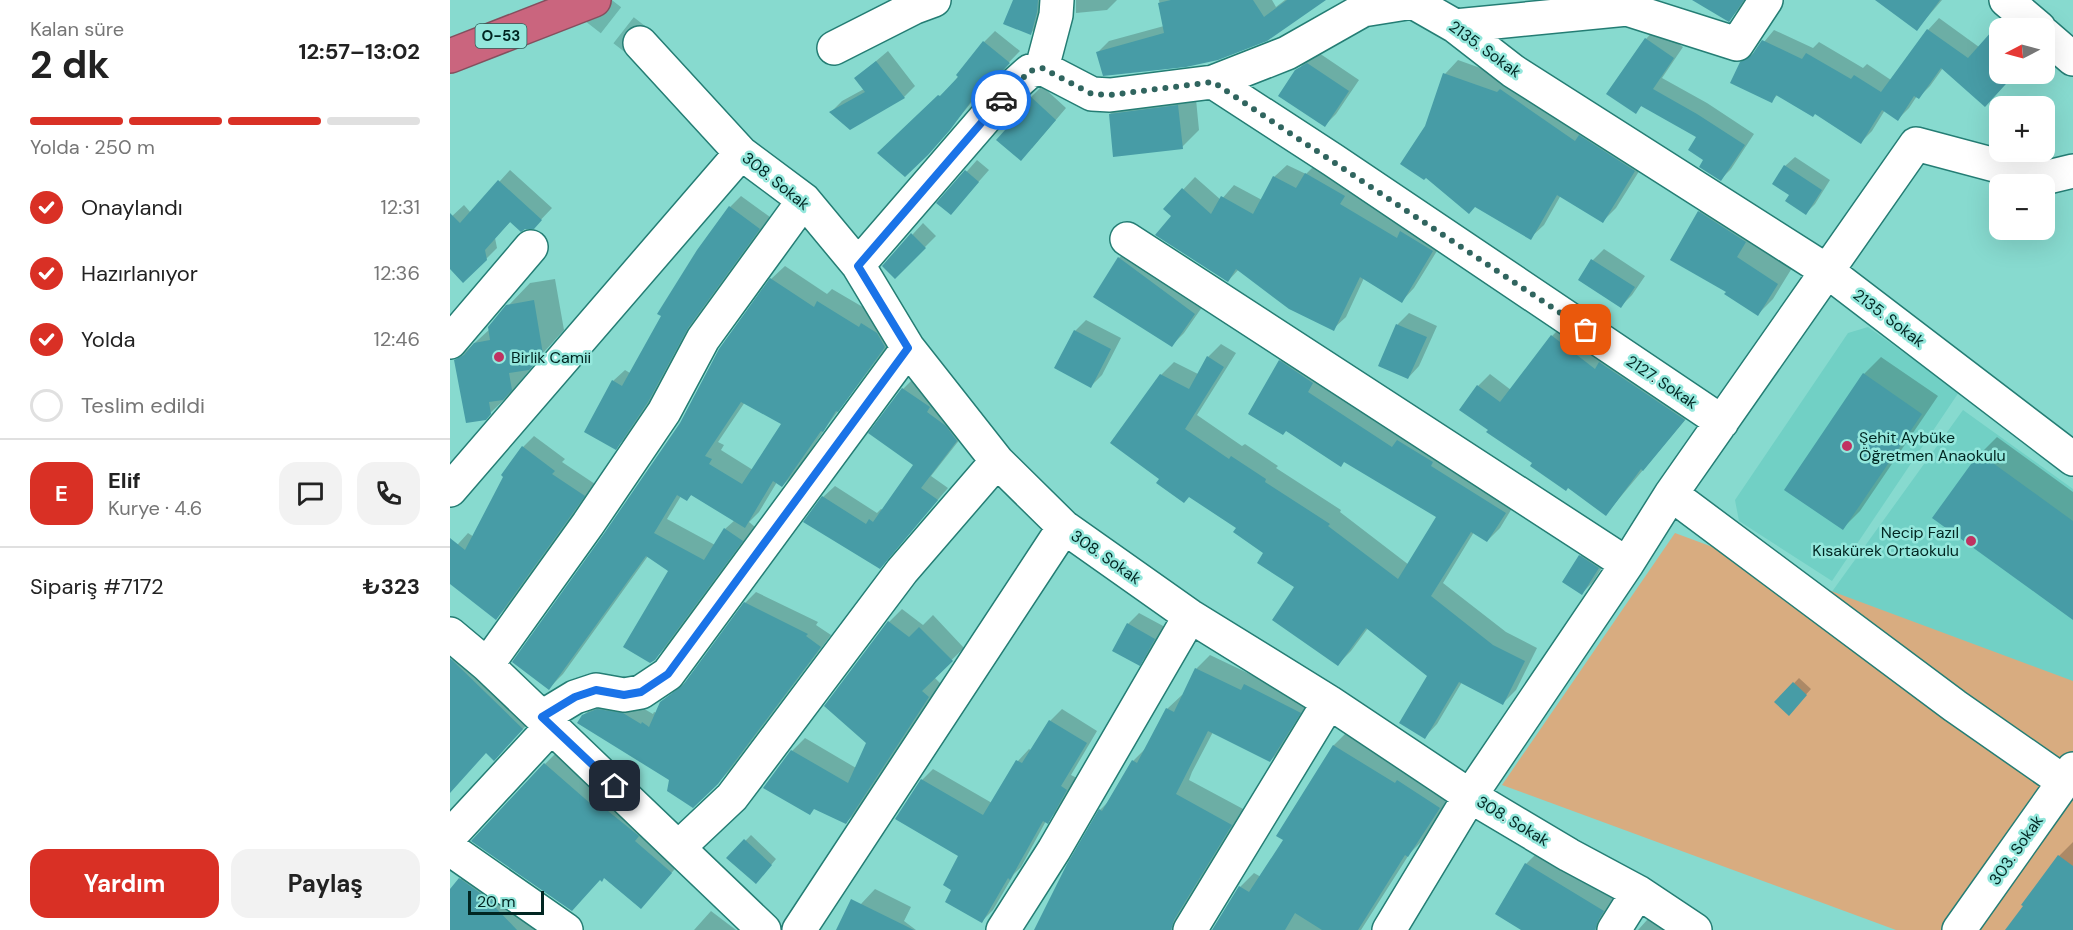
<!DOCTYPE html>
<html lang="tr">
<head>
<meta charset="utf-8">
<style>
	:root { --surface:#fff; --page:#f2f2f2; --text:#222; --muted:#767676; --line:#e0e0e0; --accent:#d93025 }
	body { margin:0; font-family:"DM Sans",sans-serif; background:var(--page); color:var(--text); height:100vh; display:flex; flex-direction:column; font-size:22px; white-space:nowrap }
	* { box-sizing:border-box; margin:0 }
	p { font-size:20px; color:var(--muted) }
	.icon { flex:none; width:33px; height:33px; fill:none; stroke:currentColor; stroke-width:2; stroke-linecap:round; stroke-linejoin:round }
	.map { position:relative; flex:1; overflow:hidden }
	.drawer { display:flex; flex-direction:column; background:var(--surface); width:450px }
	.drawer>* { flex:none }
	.needle { width:39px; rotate:264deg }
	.tools { position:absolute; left:1539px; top:18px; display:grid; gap:12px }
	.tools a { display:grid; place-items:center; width:66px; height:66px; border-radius:12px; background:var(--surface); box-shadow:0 6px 24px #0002; font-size:30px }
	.scale { position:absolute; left:18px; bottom:15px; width:76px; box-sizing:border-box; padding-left:6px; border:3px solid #012622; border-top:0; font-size:16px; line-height:21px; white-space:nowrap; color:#012622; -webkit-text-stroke:4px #94e7dc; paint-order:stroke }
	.pin { position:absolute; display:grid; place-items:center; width:51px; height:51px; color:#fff; margin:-26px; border-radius:12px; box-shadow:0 3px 9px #0006 }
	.courier { position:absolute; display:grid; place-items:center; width:60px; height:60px; margin:-30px; border:4px solid #1a73e8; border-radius:50%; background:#fff; color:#222; box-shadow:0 2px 8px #0007 }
	.overview em { font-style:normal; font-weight:700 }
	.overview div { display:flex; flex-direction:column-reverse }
	.overview { display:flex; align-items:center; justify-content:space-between; height:102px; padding:0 30px }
	h1 { font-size:39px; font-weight:700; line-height:45px }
	.bar { display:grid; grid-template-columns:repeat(4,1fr); gap:9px 6px; align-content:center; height:72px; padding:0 30px }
	.bar i { height:8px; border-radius:4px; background:var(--line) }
	.bar .active { background:var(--accent) }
	.bar p { grid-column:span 4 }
	.line { display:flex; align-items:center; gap:15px; padding:0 30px; border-top:2px solid var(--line) }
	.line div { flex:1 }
	.round { display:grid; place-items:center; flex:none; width:63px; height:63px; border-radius:18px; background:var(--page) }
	ol { padding:0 30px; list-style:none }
	li { display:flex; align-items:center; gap:18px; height:66px }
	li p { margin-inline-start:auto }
	li .icon { padding:6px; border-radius:50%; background:var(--accent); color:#fff; stroke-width:4 }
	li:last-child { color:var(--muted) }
	li i { width:33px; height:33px; border:3px solid var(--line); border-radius:50% }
	.primary-button { display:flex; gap:12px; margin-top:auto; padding:12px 30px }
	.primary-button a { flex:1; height:69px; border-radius:18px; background:var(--accent); color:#fff; font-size:24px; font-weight:700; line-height:69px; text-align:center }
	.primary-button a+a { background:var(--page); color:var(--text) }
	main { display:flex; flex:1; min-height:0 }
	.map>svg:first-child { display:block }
	.built { fill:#71d0c5 }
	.green { fill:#d8ac80 }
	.shadow { fill:#0003; fill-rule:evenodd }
	.building { fill:#479ca6; fill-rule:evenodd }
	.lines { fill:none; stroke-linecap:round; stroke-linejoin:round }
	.minor-tunnel { stroke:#6cb6ac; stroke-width:33; stroke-dasharray:33 16; stroke-linecap:butt }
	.minor-casing { stroke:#247d74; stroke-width:36 }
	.highway-casing { stroke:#844f5e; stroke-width:36 }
	.minor { stroke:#fff; stroke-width:33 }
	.highway { stroke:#ca657e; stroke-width:33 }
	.done { stroke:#30655f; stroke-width:6; stroke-dasharray:0 10.8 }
	.route { stroke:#1a73e8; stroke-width:8 }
	.poi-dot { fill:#c03261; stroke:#94e7dc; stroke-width:2 }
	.labels { text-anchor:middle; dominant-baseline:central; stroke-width:5; stroke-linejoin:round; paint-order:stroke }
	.shield { fill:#94e7dc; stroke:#2d605a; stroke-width:1.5 }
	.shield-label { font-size:15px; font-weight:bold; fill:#012622 }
	.street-label { font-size:16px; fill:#012622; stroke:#94e7dc }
	.poi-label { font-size:16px; fill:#012622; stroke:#94e7dc; text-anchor:start }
</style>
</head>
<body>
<main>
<section class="drawer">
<div class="overview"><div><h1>2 dk</h1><p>Kalan süre</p></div><em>12:57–13:02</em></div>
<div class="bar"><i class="active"></i><i class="active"></i><i class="active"></i><i></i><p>Yolda · 250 m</p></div>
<ol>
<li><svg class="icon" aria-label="check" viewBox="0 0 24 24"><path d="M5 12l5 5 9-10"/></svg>Onaylandı<p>12:31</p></li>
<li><svg class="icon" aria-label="check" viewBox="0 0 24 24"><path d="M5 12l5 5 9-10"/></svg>Hazırlanıyor<p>12:36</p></li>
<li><svg class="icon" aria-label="check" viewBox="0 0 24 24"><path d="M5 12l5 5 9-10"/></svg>Yolda<p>12:46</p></li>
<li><i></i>Teslim edildi</li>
</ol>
<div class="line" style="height:108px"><b class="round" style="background:var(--accent);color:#fff">E</b><div><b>Elif</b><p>Kurye · 4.6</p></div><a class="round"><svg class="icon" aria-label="chat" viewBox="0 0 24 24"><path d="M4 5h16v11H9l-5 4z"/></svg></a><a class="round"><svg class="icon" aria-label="phone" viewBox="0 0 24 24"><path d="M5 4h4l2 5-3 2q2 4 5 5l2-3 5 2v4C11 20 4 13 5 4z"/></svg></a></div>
<div class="line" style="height:78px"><div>Sipariş #7172</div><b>₺323</b></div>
<div class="primary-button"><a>Yardım</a><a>Paylaş</a></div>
</section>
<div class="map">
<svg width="1623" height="930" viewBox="0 0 1623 930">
	<rect width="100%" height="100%" fill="#87dacf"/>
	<path class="built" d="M1418 327 1509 392 1382 581 1289 521 1285 500 1398 333Z
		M1513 410 1623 489V724L1381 593Z"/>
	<path class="green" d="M1225 533 1623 681V930H1446L1052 785Z"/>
	<path class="shadow" d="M565 0H598L592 22 581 33Z
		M626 0H667L657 10 626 13Z
		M709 0H822L826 7 835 0H873L817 39 648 52 659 41 714 26Z
		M1245 0H1297L1279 20Z
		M1435 0H1492L1467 29Z
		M1489 18 1529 47 1554 21 1562 28H1550V74H1564L1546 94 1493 68 1480 86 1469 97 1467 96 1459 108 1448 119 1435 110 1422 131 1411 142 1365 113 1328 94 1322 101 1292 63 1309 48 1324 30 1363 48 1369 42 1413 68 1417 64 1441 80 1478 30Z
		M1206 28 1233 47 1212 78 1257 103 1304 134 1281 169 1271 179 1255 160 1248 137 1192 105 1185 112 1196 39Z
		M545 31 570 51 530 92 489 142H440L501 86 534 42Z
		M438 51 465 86 454 97 381 112 392 101 414 89 406 78Z
		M869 53 909 80 886 114 875 125 847 71 858 59Z
		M1008 60 1061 79 1198 157 1166 208 1153 221 1111 195 1094 225 1080 238 976 127 995 74Z
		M592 86 616 108 582 148 566 120 581 97Z
		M745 89 749 130 732 147 660 114 677 97Z
		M1345 157 1380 180 1365 204 1356 213 1341 195 1324 183 1335 166Z
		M527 160 539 170 501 213 489 203Z
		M869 161 995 238 964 288 952 301 914 278 896 317 883 329 789 269 778 281 723 216 715 209 745 177 771 200 784 185 812 200 824 177 837 165 856 174Z
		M60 170 102 208 84 227 61 221 45 238 47 248 36 259 0 267V218L14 205 21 213Z
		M291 196 320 217 249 315 209 389 177 437 165 448 163 381 175 370 180 373 280 207Z
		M1264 197 1342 268 1323 299 1308 314 1278 291 1249 212Z
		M473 223 486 236 445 277 434 266Z
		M680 247 755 303 734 333 722 345 669 258Z
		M1154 249 1195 276 1182 295 1171 306 1130 279 1143 260Z
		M335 266 377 294 382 289 423 313 448 332 379 423 346 472 332 486 327 482 309 512 299 522 305 527 218 645 204 659 220 571 198 556 113 674 99 688 154 536 231 423 321 279ZM295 402 333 424 303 470 271 450 274 445 268 442ZM242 494 285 520 275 529 265 545 217 519 231 496 237 499Z
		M105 279 114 330 83 364V366L58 396 35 418 6 360 40 329 58 306 80 283Z
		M959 313 987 326 969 366 958 378 930 365 948 324Z
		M636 320 671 338 652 375 641 386 625 331Z
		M1114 324 1246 407 1156 514 1040 430 1028 386 1040 374 1061 390 1102 336Z
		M771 344 786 353 747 415 792 446 795 444 828 466 826 468 891 510 890 512 959 565 988 517 895 460 830 361 843 348 1067 500 1050 528 1037 541 1024 532 993 583 1056 632 1087 648 1066 690 1053 703 1012 682 987 724 975 737 979 676 918 628 901 651 888 664 846 586 815 552 788 527 711 479V375L724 362 748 374 758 357Z
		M1431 357 1488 396 1410 511 1393 528 1414 374Z
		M465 377 518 429 481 476 498 488 430 567 373 497 385 486 427 513 431 509 433 510 465 464 421 433 453 389Z
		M84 436 115 459 112 462 145 484 58 606 46 618 0 582V553L18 533 24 537 73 447Z
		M1547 437 1623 492V618L1530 454Z
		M1141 545 1159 556 1143 582 1132 593 1130 556Z
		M306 592 368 622 366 625 381 635 279 771 267 783 221 780 133 716 145 704 184 703 203 714 204 712 207 713 211 703 239 679 295 603Z
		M452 609 473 625 483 615 514 648 484 677 491 684 409 810 396 822 342 751 355 738 406 768 418 743 376 706 439 622Z
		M689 613 715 627 701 652 689 664 678 624Z
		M15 648 85 716 57 746 37 751 0 772V662Z
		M760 655 804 676 809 671 863 698 834 747 820 761 763 732 742 772 739 780 795 810 743 930H585L650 810 658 802 683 761 697 747 717 709 732 695 734 696 746 669Z
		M1349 678 1361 689 1344 708 1326 702Z
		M612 709 647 731 621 775 627 778 609 810 596 821 571 867 564 874 543 910 532 921 503 890 510 856 472 780 483 769 542 803 568 761 579 749 582 751 600 721Z
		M898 731 1003 794 972 841 960 853 911 930H764L790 887 804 873 811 877 835 840 828 836 884 745Z
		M106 753 232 861 191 907 95 764Z
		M301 835 326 859 311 877 279 858Z
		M1623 842V930H1557L1609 856Z
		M1091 849 1168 896V930H1074L1076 864Z
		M24 865 93 930H0V891Z
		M425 889 461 907 454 921 466 930H397L411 904Z
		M1206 910 1238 930H1188Z
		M261 911 286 930H244Z"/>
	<path class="building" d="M563 0H588L587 12 581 35 553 24Z
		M721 0H803L814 17 837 0H876L817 41 768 60 736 67 653 76 646 52 714 33 708 3Z
		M1242 0H1294L1279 22Z
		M1425 0H1490L1467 31Z
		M1550 22V74H1565L1535 107 1491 68 1469 99 1464 96 1448 121 1432 110 1411 144 1365 114 1363 117 1326 95 1322 103 1280 83 1290 62 1302 55 1312 40 1352 59 1356 53 1401 79 1404 75 1431 92 1477 29 1518 58Z
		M1195 38 1224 58 1203 89 1247 114 1295 145 1271 181 1249 167 1253 160 1238 150 1246 137 1191 106 1186 114 1156 94Z
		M533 41 560 63 531 94 528 92 500 130 478 155 455 177 427 153 488 95 490 96 508 77 506 75Z
		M426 61 455 98 400 130 379 112 415 92 404 78Z
		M857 63 899 91 875 127 828 96 845 70Z
		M993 73 1047 92 1050 89 1125 141 1129 135 1185 171 1153 223 1107 195 1081 240 1025 207 1019 214 976 178 974 180 950 164 975 126Z
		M580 96 606 120 571 161 546 140 564 120 560 118Z
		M728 105 733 149 663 157 659 114Z
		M1334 165 1372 190 1356 215 1335 201 1339 195 1322 184Z
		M515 170 529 182 501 215 486 203Z
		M855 173 895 196 890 204 947 238 950 231 983 251 952 303 910 277 884 331 839 309 786 269 778 282 705 235 721 216 713 209 732 188 761 214 771 196 803 214 823 176 846 188Z
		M48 180 92 220 84 229H75L71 232 60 222 35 250 37 260 13 283 0 269V213L10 223Z
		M279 206 310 229 238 328 198 402 166 450 134 432 162 380 172 386 211 316 207 314 247 250Z
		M1248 211 1296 242 1287 257 1328 284 1308 316 1274 294 1276 292 1220 260Z
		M461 233 476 248 445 279 432 266Z
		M668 257 745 314 722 347 643 297Z
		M1141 259 1185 287 1171 308 1128 280Z
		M320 278 364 307 367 301 409 327 411 323 427 333 435 347 388 412 386 411 373 432 371 431 332 487 323 481 295 528 241 495 237 501 227 495 204 533 254 560 274 528 293 541 205 660 200 663 173 647 218 571 196 556 99 690 62 662 153 535 230 423 269 349ZM291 402 331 424 292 484 259 464 262 459 255 456Z
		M84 300 93 354 79 370 59 373 62 390 53 400 39 402 41 414 36 420 16 423 4 360 14 355 24 343 40 340 38 327 56 305Z
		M946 324 977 337 958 379 928 366Z
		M624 330 661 349 641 388 604 368Z
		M1101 335 1145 369 1149 362 1235 420 1193 471 1191 469 1156 516 1118 488 1116 491 1080 466 1082 463 1036 432 1038 430 1009 410 1027 385 1050 402Z
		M757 356 774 367 735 429 779 459 781 456 816 479 815 482 880 524 878 526 948 579 986 517 894 462 891 467 836 431 833 435 798 414 829 360 863 383 858 392 942 447 947 440 983 462 981 466 1056 513 1037 542 1021 532 981 596 1043 645 1075 661 1053 705 1009 682 975 739 949 723 977 676 916 628 888 666 822 620 844 587 807 563 813 553 783 532 786 528 739 497 734 503 706 483 709 479 660 443 710 374 739 389Z
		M1413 373 1472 414 1393 530 1334 490Z
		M452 388 480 407 477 412 496 426 507 441 471 488 488 500 430 569 353 522 372 496 416 524 419 519 423 522 463 465 418 433Z
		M72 446 105 471 102 474 135 496 46 620 0 584V538L15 550 53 477 51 475Z
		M1529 453 1623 521V620L1482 518Z
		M1129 555 1149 568 1132 595 1112 582Z
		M294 602 358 634 356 636 371 647 268 784 243 808 217 791 219 780 127 723 132 715 147 709 173 713 191 724 192 722 199 727 210 702 233 685Z
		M438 621 459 637 469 627 503 661 472 691 479 697 396 824 364 809 360 815 313 788 341 750 398 783 416 743 374 706Z
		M677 623 705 639 690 666 662 651Z
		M0 658 73 729 44 761 36 753 0 793Z
		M745 668 791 690 794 684 851 713 820 762 758 731 726 794 782 825 724 920 721 930H584L617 864 649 809 652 811 682 760 687 763 716 708 724 712Z
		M1343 682 1357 695 1339 716 1324 702Z
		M599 720 637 743 611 786 617 790 598 824 593 821 560 880 558 878 532 923 495 902 501 890 493 885 508 856 445 819 471 779 533 815 566 760 572 763Z
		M883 745 945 783 947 780 990 808 958 857 955 855 908 930H872L845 913 835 930H762L789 886 799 892 833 840 826 836Z
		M94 763 149 811 153 807 189 836 185 841 222 873 191 909 154 878 152 882 150 880 122 911 21 841Z
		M294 839 322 865 306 884 276 858Z
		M1608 855 1623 866V930H1555L1573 906 1571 905Z
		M1075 863 1154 911 1148 921 1145 930H1071L1045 914Z
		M9 878 47 905 45 907 67 930H0V889Z
		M401 899 464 930H386Z"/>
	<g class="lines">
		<path class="minor-tunnel" d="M135 0 190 43"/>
		<defs>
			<path id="minor" d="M1556 0 1589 28
				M1005 26 1177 9 1287 44 1316 0
				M1594 34 1623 59
				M190 43 291 153 354 200 408 265 458 348 547 461 614 527 740 616 879 702 1020 796 1119 855 1188 892 1245 930
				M384 48 465 7 484 0
				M592 68 606 15 607 0
				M763 82 883 160 1272 422
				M677 239 1177 564
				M408 265 562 87 580 71 592 68 642 94 660 95 763 82 837 53 913 10 963 2 1005 26 1063 71 1377 271 1623 459
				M0 342 81 247
				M0 490 291 153
				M1221 494 1505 706 1614 782
				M0 634 37 665 314 930
				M37 665 138 524 214 412 253 339 354 200
				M92 717 125 697 146 690 174 695 191 692 218 674 458 348
				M0 836 102 726
				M229 847 282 797 452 571 547 461
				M0 849 116 930
				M349 930 614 527
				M553 930 604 850 740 616
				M740 930 879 702
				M939 930 1020 796 1177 564 1221 494 1466 144 1594 178 1623 171
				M1164 930 1188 892
				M1509 930 1623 769"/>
			<path id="highway" d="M0 56 144 0"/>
		</defs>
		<use href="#minor" class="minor-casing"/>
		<use href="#highway" class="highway-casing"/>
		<use href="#minor" class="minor"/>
		<use href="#highway" class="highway"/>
	</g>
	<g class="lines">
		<path class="done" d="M551 100 580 71 592 68 642 94 660 95 763 82 1136 330"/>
		<path class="route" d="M165 786 92 717 125 697 146 690 174 695 191 692 218 674 458 348 408 266 551 100"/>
	</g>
	<g class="poi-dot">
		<circle cx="49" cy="357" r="6"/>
		<circle cx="1397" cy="446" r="6"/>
		<circle cx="1521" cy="541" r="6"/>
	</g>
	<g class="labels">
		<rect class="shield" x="25.5" y="24" width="51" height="24" rx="4.5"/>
		<g class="shield-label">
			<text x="51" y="36">O-53</text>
		</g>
		<g class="street-label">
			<text transform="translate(1035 49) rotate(36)">2135. Sokak</text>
			<text transform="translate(326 181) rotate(39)">308. Sokak</text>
			<text transform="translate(1439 318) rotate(37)">2135. Sokak</text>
			<text transform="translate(1212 382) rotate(34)">2127. Sokak</text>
			<text transform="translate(656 557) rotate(35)">308. Sokak</text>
			<text transform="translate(1063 821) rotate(31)">308. Sokak</text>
			<text transform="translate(1566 850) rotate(-55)">303. Sokak</text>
		</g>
		<g class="poi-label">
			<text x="61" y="357">Birlik Camii</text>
			<text x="1409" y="437">Şehit Aybüke<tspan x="1409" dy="18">Öğretmen Anaokulu</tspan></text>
			<text x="1509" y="532" text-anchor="end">Necip Fazıl<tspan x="1509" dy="18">Kısakürek Ortaokulu</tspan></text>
		</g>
	</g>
</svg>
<div class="tools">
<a><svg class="needle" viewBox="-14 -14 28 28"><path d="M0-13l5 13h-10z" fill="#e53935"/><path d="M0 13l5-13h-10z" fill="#767676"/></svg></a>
<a>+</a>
<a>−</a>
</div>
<div class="scale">20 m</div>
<div class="pin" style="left:1136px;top:330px;background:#ea580c"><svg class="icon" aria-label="bag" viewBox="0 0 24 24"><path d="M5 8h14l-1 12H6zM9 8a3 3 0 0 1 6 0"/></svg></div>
<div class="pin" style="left:165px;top:786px;background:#1f2937"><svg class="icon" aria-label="home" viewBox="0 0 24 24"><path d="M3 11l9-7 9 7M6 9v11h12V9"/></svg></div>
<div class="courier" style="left:551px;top:100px"><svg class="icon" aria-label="car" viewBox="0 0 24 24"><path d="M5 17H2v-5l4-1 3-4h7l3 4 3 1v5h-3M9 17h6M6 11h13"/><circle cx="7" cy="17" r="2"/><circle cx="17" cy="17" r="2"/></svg></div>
</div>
</main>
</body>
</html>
